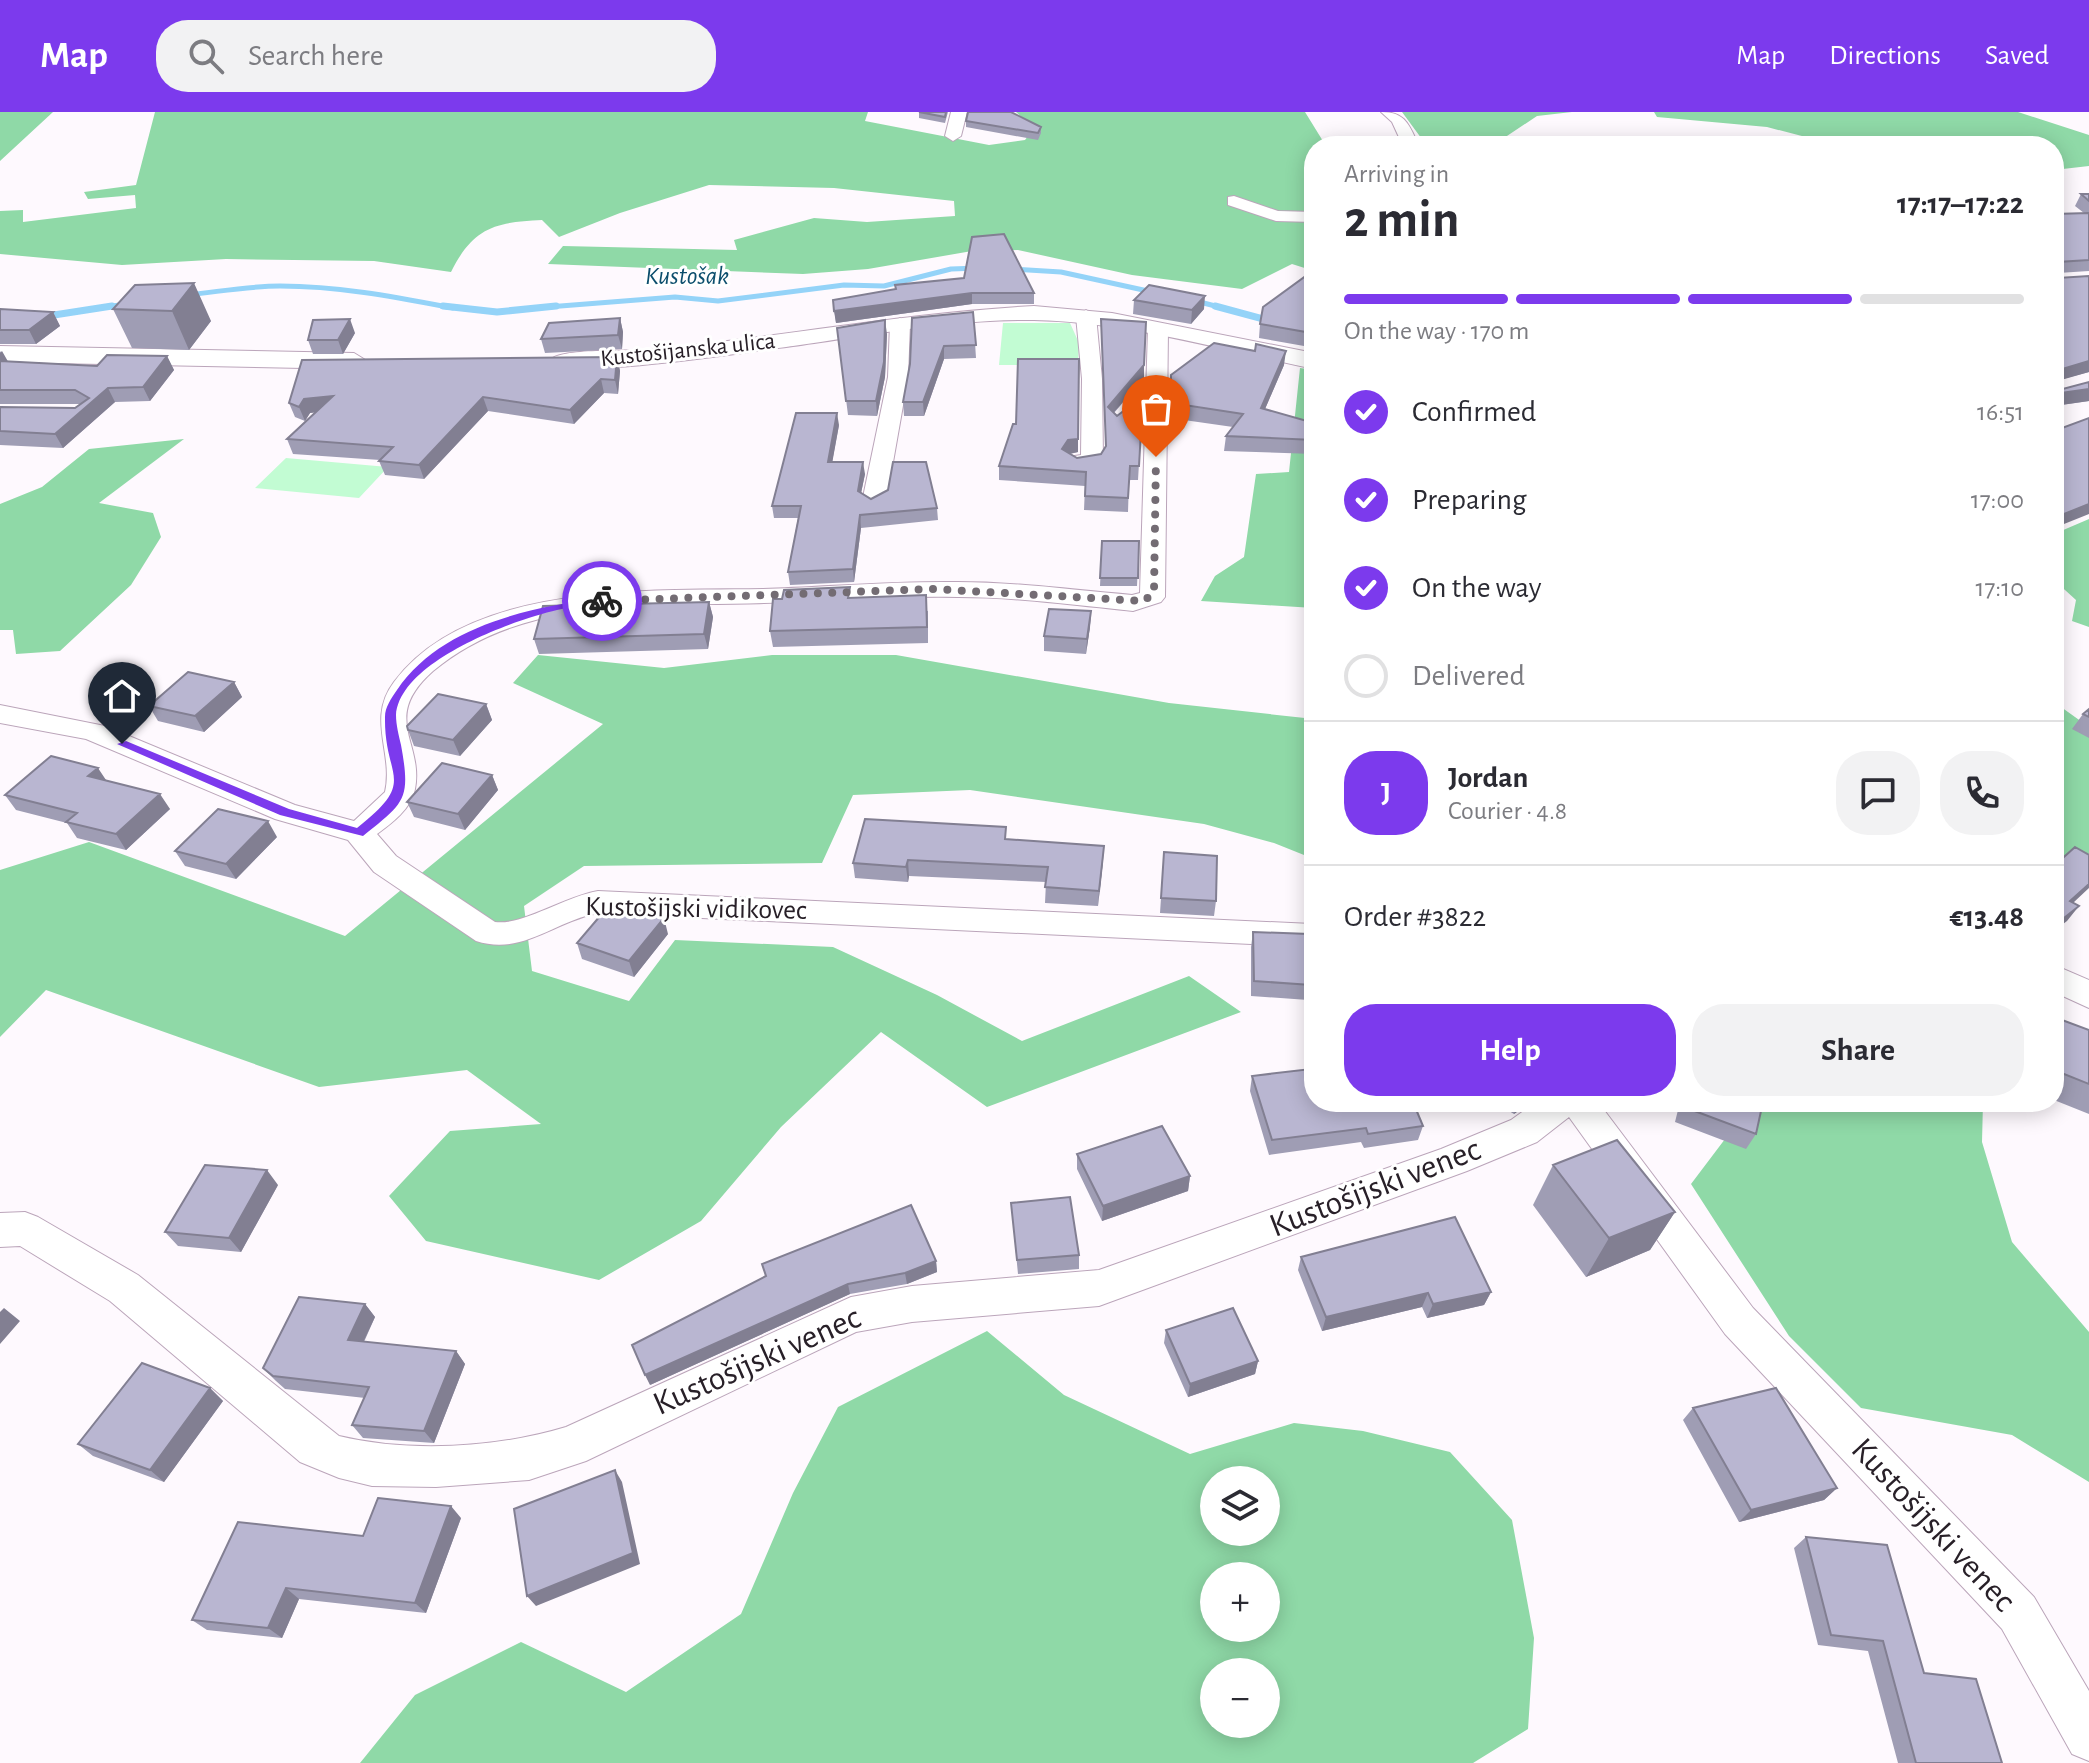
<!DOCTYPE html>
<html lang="en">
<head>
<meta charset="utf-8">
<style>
	:root { --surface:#fff; --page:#f2f2f3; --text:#2b2b33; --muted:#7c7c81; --line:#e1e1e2; --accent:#7c3aed }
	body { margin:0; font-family:"Alegreya Sans",sans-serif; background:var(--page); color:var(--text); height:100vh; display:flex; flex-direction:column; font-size:30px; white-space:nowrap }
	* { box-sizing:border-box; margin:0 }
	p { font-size:26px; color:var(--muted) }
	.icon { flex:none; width:44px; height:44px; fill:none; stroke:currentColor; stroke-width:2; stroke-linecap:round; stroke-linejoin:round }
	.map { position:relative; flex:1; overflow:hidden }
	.panel { position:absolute; left:1304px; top:24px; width:760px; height:976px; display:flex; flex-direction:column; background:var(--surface); border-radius:32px; box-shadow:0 4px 20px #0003 }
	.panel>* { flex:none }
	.fabs { position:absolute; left:1200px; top:1354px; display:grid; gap:16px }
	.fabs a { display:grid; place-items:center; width:80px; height:80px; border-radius:50%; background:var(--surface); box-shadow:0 4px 20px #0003; font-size:40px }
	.pin { position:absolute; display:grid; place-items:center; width:68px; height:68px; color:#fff; margin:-82px -34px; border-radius:50% 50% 50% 0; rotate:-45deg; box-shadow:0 0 8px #0007 }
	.pin .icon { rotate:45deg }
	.courier { position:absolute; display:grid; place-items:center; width:80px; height:80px; margin:-40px; border:6px solid #7c3aed; border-radius:50%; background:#fff; color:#222; box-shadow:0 2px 10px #0007 }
	.overview em { font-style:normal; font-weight:700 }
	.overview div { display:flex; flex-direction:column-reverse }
	.overview { display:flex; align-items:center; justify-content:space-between; height:136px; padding:0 40px }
	h1 { font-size:52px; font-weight:700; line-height:60px }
	.bar { display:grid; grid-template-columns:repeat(4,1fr); gap:12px 8px; align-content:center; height:96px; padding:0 40px }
	.bar i { height:10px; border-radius:6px; background:var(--line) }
	.bar .current { background:var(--accent) }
	.bar p { grid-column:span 4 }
	.line { display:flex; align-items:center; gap:20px; padding:0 40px; border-top:2px solid var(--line) }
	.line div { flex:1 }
	.round { display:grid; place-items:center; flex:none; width:84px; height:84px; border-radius:32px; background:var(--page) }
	ol { padding:0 40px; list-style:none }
	li { display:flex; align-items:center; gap:24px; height:88px }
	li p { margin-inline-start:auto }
	li .icon { padding:8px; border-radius:50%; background:var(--accent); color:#fff; stroke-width:4 }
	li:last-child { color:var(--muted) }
	li i { width:44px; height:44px; border:4px solid var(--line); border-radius:50% }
	.primary-button { display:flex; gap:16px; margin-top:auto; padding:16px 40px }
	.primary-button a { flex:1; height:92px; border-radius:32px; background:var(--accent); color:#fff; font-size:32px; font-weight:700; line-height:92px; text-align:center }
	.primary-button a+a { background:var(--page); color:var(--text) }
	header { display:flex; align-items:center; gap:48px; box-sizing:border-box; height:112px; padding:0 40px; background:var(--accent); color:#fff }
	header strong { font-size:38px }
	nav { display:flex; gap:44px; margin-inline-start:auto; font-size:28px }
	.search { width:560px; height:72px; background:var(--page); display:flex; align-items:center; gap:20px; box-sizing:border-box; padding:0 28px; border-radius:32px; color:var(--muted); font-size:30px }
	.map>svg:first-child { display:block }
	.green { fill:#c2fcd3 }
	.forest { fill:#8fd9a7; fill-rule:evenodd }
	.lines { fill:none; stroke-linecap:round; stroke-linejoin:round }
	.stream-far1 { stroke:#94d3f8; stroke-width:5 }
	.stream { stroke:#94d3f8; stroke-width:7 }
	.minor-casing { stroke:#bba5ba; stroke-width:2 }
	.tertiary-casing { stroke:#bba5ba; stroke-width:2 }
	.minor { fill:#fff; fill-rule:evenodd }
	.tertiary { fill:#fff; fill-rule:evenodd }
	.wall { fill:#9f9db4 }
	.shaded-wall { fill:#827f92 }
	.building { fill:#b9b6d1; stroke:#827f92; stroke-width:2 }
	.route { fill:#7c3aed }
	.done { stroke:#736c73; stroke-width:8; stroke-dasharray:0 14.4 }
	.labels { text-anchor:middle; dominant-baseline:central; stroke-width:6; stroke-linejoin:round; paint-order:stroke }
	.far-street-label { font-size:24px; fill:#282028; stroke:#fff }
	.far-water-label { font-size:26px; font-style:italic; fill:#0c4e6d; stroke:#fff }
	.street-label { font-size:28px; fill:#282028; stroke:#fff }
	.near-street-label { font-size:34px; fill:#282028; stroke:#fff }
</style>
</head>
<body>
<header>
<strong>Map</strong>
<div class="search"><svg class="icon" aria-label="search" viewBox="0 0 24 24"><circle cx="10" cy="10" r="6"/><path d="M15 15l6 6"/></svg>Search here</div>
<nav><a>Map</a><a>Directions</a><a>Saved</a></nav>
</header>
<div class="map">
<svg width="2089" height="1651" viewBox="0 0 2089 1651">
	<rect width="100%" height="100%" fill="#fef9fe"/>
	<path class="green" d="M1003 211H1070L1079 231 1078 253H999Z
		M286 346 388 355 359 386 255 376Z"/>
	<path class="forest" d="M0 0H53L0 49Z
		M155 0H868L865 9 989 33 1025 28 1034 16 1016 0H1305L1326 34H1314V159L1292 152 1242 177 1132 163 1018 138 972 139 868 157 803 162 548 152 563 134 737 138 734 128 814 106 867 110 955 104 954 89 834 76 709 73 620 101 559 125 542 108C494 110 473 116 451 160L374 149 226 147 122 153 0 142V99L23 98V110L136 96 135 83 88 87 84 80 136 73Z
		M1402 0H1572L1537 4 1492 34H1427Z
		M1654 0H2018L2089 23V54L2054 58V34H1840L1767 15 1657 5Z
		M1300 256 1314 258V496L1201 489 1215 464 1244 445 1256 362 1289 360Z
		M184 327 99 391 153 401 161 425 131 473 60 539 16 542 13 518H0V392L42 375 89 337Z
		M2089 407V515L2072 509 2076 488 2054 468V422Z
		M538 543 664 556 772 543H896L1169 591 1314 607V747L1274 731 1204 712 970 678 853 683 822 751 584 754 524 794 532 859 629 889 675 828 833 835 937 883 1022 929 1189 864 1241 900 987 995 881 920 781 1015 701 1109 599 1168 426 1129 389 1084 450 1019 541 1012 467 958 319 975 46 878 0 925V758L89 730 345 824 603 612 513 571Z
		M2054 590 2089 615V763L2054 748Z
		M1753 990H1983L1982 1030 2012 1130 2089 1220V1370L2012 1323 1861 1296 1789 1224 1691 1072Z
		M987 1219 1064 1283 1190 1342 1294 1311 1363 1319 1450 1340 1512 1408 1534 1526 1528 1617 1473 1651H360L415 1583 521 1530 626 1580 741 1502 793 1381 838 1295ZM1214 1368H1266V1420H1214ZM1266 1464V1516H1214V1464ZM1266 1560V1612H1214V1560Z"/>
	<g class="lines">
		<path class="stream-far1" d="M1011 157 1061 160 1157 181
			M186 183C217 180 249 174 280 174 339 174 395 185 453 196
			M1192 188 1223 196
			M98 196 127 192
			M535 196 675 185 718 189 844 173 884 174 951 157 979 156"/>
		<path class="stream" d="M443 194 497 200 556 194
			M1215 194 1274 210
			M54 203 112 194
			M1293 215 1314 221"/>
		<defs>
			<path id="minor" d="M951 0H967L961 24 953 29 945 24Z
				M1381 0C1406 0 1409 13 1419 34H1403L1392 10Z
				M1234 84 1278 99 1314 100V110L1276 109 1228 93V85Z
				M1086 198 1096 204 1102 267 1103 348 1100 353 1076 357 1065 350 1068 345 1081 343 1082 267 1076 204Z
				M900 206 910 212 908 265 886 390 874 397 862 390 888 265 890 212Z
				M1158 211 1168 217 1165 485 1161 490 1133 499C1075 493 1016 485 958 485 893 483 829 490 764 491 653 495 525 482 433 559 380 606 424 630 415 677 411 697 392 711 377 722L396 744 495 810C522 814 566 784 598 779L1312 812 1314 835 598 801C554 809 523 844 476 829L374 760 348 728 275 707 86 627 0 611V593L105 614 295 693 354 709 385 680C394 641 366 607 394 570 469 469 652 479 763 477 828 475 892 469 957 470 1015 470 1073 478 1132 483L1140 481 1148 217Z
				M2054 853 2089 868V896L2054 880Z
				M1536 990H1598L1753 1196 2034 1485 2089 1579V1649L2072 1642 2002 1517 1725 1222 1569 1005 1537 1030 1467 1059 1099 1194 912 1210 856 1220 586 1349 529 1368 436 1375 372 1374 339 1366 300 1350 110 1189 20 1134 0 1135V1101L25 1100 38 1105 138 1163 339 1324C410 1341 496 1336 566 1315L851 1185 912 1174 1099 1158 1441 1037 1511 1008Z"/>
			<path id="tertiary" d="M1034 194 1112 201 1314 241V257C1223 238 1128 210 1034 208 954 207 872 223 793 234 760 238 564 270 549 249 559 235 631 240 650 238 779 225 905 201 1034 194Z
				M0 234 354 241 367 249 354 257 0 250Z"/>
		</defs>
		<use href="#minor" class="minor-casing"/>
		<use href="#tertiary" class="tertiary-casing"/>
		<use href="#minor" class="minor"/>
		<use href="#tertiary" class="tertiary"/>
	</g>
	<path class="wall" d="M919 0H948L945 11 919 6Z
		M966 9 1041 15V21L1038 28 966 15Z
		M2081 82H2089V159L2058 161V166L2089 260 2059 268V278L2089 270V289L2054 294V102L2084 101 2075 94Z
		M1314 159 1304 234 1259 226 1260 212Z
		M135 173 211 209 189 238 132 236 113 197Z
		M895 173 1034 181V192H972L836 211 833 188 895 177Z
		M1134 188 1204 197 1191 212 1133 202Z
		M0 197 53 200 60 214 36 232H0Z
		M973 200 976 246 944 247 924 304H904L903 290 910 252Z
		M620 206 623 220 622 237 545 241 541 227Z
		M1101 207 1144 266 1114 301 1117 304 1143 284 1138 368H1129L1128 400 1084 398 1085 374 999 368V354L1013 312 1078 340 1070 342 1077 346 1101 342 1106 336Z
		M837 216 887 222 885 265 877 304 848 303Z
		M355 221 343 242H313L308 228Z
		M0 239 7 249 97 254 167 244 174 258 150 289 115 290 63 336 0 333V295L75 296 80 292H0Z
		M617 245 620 259 618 282 604 281 574 312 488 299 424 367 385 363 379 349 380 348 293 342 287 327 315 300 310 301 305 309 295 305 289 291Z
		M1284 253 1265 297 1314 311V342L1224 339 1226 324 1233 315 1170 306 1171 263Z
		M839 313 832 350 865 362 861 381 871 387 937 396 938 408 861 416 854 470 790 473 788 460 798 406H774L772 394Z
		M1102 429H1139L1137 474H1100Z
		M851 486 928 499V531L773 535 770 519Z
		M709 490 713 505 708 537 539 542 534 527Z
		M1091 499 1090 515 1086 542 1044 539V524Z
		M234 570 242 585 204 620 158 609 149 594Z
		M486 592 492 608 460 644 414 634 408 618Z
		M2089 597V626L2072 617 2083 602Z
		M492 663 498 678 465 718 414 705 407 690Z
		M107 669 170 697 126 738 77 726 67 711 16 698 5 683Z
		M277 725 236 767 185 754 175 739Z
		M1007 727 1103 749 1098 794 1045 791 1046 770 909 764 908 770 855 766 853 751Z
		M1164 740 1216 789 1214 804 1160 801Z
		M1253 820 1311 873 1308 888 1251 884V835Z
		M668 822 634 865 582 847 577 831Z
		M2054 905 2089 918V1002L2054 988Z
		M1252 964 1314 990 1423 1014 1418 1028 1364 1036 1361 1030 1269 1043 1250 979Z
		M1494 990H1531L1514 1002Z
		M1680 990H1763L1756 1022 1746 1037 1675 1010Z
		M1077 1042 1190 1064 1188 1079 1102 1109 1077 1057Z
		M1553 1053 1675 1100 1650 1138 1586 1165 1533 1093Z
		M278 1073 241 1140 178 1134 165 1120Z
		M1011 1091 1079 1143V1157L1018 1162Z
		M1301 1145 1491 1180 1484 1193 1427 1206 1422 1195 1322 1219 1298 1158Z
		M936 1149 937 1160 907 1172 850 1182 650 1273 766 1164Z
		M365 1192 375 1205 364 1230 456 1239 465 1252 434 1331 363 1326 352 1313 365 1286 285 1277 276 1269 263 1256Z
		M1166 1218 1258 1249 1255 1262 1188 1285 1164 1231Z
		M210 1276 223 1289 164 1370 93 1344 78 1332Z
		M1693 1296 1837 1376 1824 1388 1739 1410 1683 1308Z
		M461 1406 426 1501 299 1487 282 1526 207 1518 192 1508 363 1424Z
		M1806 1425 2002 1651H1898L1868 1539 1818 1533 1794 1436Z"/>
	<path class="shaded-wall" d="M194 171 211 209 189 238 172 199Z
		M972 181V192L836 211 834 199Z
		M1205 184 1204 197 1191 212 1192 198Z
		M53 200 60 214 36 232 29 218Z
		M620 206 623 220 622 237 618 223Z
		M350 207 355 221 343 242 338 228Z
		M885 208 887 222 885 265 877 304 876 289Z
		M944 234V247L924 304 923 290Z
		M2 239 10 253H0V241Z
		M1286 239 1284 253 1259 311 1261 296Z
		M167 244 174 258 150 289 143 275Z
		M617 245 620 259 618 282 615 268Z
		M2089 249V260L2054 270 2059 258Z
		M1144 253V266L1107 308 1108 295Z
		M601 267 604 281 574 312 570 298Z
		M108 276 115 290 63 336 55 322Z
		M2089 277V289L2054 294V282Z
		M333 284 338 298 310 301 305 309 299 295 304 287Z
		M483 285 488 299 424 367 419 353Z
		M837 301 839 313 830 363 828 350Z
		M1078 327V340L1068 342 1062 337 1068 328Z
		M863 350 865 362 859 391 858 379Z
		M2089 392V402L2054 416V406Z
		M860 403 861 416 854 470 853 457Z
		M709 490 713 505 708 537 704 522Z
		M1091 499 1090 515 1086 542 1087 527Z
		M234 570 242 585 204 620 195 604Z
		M486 592 492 608 460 644 453 628Z
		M98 656 108 671 88 664Z
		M492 663 498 678 465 718 458 702Z
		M160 682 170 697 126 738 116 722Z
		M268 709 277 725 236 767 226 752Z
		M1104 734 1103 749 1098 794 1099 779Z
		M908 748 909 764 908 770 906 755Z
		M2089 772V776L2059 804 2070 789Z
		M2079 794 2067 809 2054 819V814Z
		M664 806 668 822 634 865 629 849Z
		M1519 990H1531L1514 1002Z
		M267 1058 278 1073 241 1140 229 1126Z
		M1190 1064 1188 1079 1102 1109 1103 1094Z
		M1675 1100 1650 1138 1586 1165 1609 1126Z
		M936 1149 937 1160 907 1172 905 1161Z
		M848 1172 850 1182 650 1273 645 1263Z
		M1491 1180 1484 1193 1427 1206 1433 1192Z
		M1428 1181 1422 1195 1322 1219 1326 1205Z
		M365 1192 375 1205 358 1241 348 1228Z
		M4 1196 20 1209 0 1232V1200Z
		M456 1239 465 1252 434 1331 424 1319Z
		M1258 1249 1255 1262 1188 1285 1190 1272Z
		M210 1276 223 1289 164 1370 150 1358Z
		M615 1358 622 1370 640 1452 536 1494 527 1484Z
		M1837 1376 1824 1388 1739 1410 1751 1398Z
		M451 1394 461 1406 426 1501 415 1491Z
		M286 1476 299 1487 282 1526 268 1516Z"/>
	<path class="building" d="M919 0H946L945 5Z
		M968 0H1011L1041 15 1038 21 966 9Z
		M2081 82H2089V89Z
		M2089 101V148L2058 150V166L2089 164V249L2059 258V278L2089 270V277L2054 282V102Z
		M1004 122 1034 181H972L834 199 833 188 896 177 895 173 964 166 972 125Z
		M1314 158 1306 220 1260 212 1263 195Z
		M194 171 172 199 113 197 135 173Z
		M1149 173 1205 184 1192 198 1134 188Z
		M0 197 53 200 29 218H0Z
		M973 200 976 233 944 234 923 290H903L910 252 912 206Z
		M620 206 618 223 541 227 549 211Z
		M350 207 338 228H308L313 208Z
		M1101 207 1146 210 1144 253 1108 295 1117 304 1143 284 1139 354H1130L1128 386 1085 384 1086 360 999 354 1013 312H1016L1018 247H1079L1078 327 1068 328 1062 337 1077 346 1101 342 1106 334Z
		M885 208 884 250 876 289H846L837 216Z
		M1214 231 1255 239 1256 232 1286 239 1261 296 1314 311V328L1226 324 1243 302 1171 291V263Z
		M107 243 167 244 143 275 108 276 55 322 0 319V295L75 296 89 286 75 278H0V249L97 254Z
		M617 245 615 268 601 267 570 298 483 285 419 353 379 349 393 335 287 327 333 284 304 287 299 295 289 291 302 248Z
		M796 301H837L828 350H863L858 379 871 387 888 378 893 350H926L937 396 860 403 853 457 788 460 801 394H772Z
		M2089 306V392L2054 406V319Z
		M1102 429H1139L1138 466H1100Z
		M850 475 848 486 926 483 927 515 770 519 773 487H782L784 478Z
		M709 490 704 522 534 527 543 494Z
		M1049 497 1091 499 1087 527 1044 524Z
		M188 560 234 570 195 604 149 594Z
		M438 582 486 592 453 628 408 618 407 614Z
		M2089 597V605L2083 602Z
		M51 644 98 656 88 664 160 682 116 722 66 710 77 701 5 683Z
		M442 651 492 663 458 702 407 690Z
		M218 697 268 709 226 752 175 739Z
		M865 707 1006 715 1005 727 1104 734 1099 779 1045 775 1048 755 908 748 906 755 853 751Z
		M2075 735 2089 743V772L2070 789 2079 794 2054 814V754Z
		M1164 740 1217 744 1216 789 1161 786Z
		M612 790 664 806 629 849 577 831Z
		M1253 820 1309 822 1311 873 1254 869Z
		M2054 905 2089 918V972L2054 958Z
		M1311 957 1314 964V990H1413L1423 1014 1368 1022 1366 1016 1272 1028 1252 964Z
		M1685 990H1763L1756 1022 1684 995Z
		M1162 1014 1190 1064 1103 1094 1077 1042Z
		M1617 1028 1675 1100 1609 1126 1553 1053Z
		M205 1053 267 1058 229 1126 165 1120Z
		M1070 1085 1079 1143 1017 1148 1011 1091Z
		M911 1093 936 1149 905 1161 848 1172 645 1263 632 1233 766 1164 762 1152Z
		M1455 1105 1491 1180 1433 1192 1428 1181 1326 1205 1301 1145Z
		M299 1185 365 1192 348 1228 456 1239 424 1319 352 1313 369 1275 273 1264 263 1256Z
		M1233 1196 1258 1249 1190 1272 1166 1218Z
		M142 1251 210 1276 150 1358 78 1332Z
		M1776 1276 1837 1376 1751 1398 1693 1296Z
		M615 1358 633 1441 527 1484 514 1397Z
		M378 1386 451 1394 415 1491 286 1476 268 1516 192 1508 238 1410 363 1424Z
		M1806 1425 1887 1433 1924 1561 1976 1567 2002 1651H1916L1883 1529 1831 1523Z"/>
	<path class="route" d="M602 486 606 491C590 494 573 494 557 498 513 508 400 549 396 603 396 613 399 624 401 633 411 688 405 690 363 724L280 703 117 632 126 629 289 697 357 716C419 667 384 668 385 605 385 595 391 587 397 578 440 514 530 495 602 486Z"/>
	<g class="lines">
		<path class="done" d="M602 489 933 477 1144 489 1154 480 1156 345"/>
	</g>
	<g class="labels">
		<g class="far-street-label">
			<text transform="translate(688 238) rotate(-6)">Kustošijanska ulica</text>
		</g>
		<g class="far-water-label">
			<text x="687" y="164">Kustošak</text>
		</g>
		<g class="street-label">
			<text transform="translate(696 797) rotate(1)">Kustošijski vidikovec</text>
		</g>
		<g class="near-street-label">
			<text transform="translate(1375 1076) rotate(-21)">Kustošijski venec</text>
			<text transform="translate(757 1249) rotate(-24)">Kustošijski venec</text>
			<text transform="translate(1933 1413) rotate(47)">Kustošijski venec</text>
		</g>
	</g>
</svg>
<div class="fabs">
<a><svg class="icon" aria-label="layers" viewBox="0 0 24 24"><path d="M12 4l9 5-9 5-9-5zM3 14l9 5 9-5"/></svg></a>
<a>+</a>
<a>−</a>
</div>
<div class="pin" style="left:1156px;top:345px;background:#ea580c"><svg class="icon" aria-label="bag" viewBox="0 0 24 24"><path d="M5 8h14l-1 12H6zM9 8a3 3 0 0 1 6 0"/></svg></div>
<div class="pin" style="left:122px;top:632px;background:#1f2937"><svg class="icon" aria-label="home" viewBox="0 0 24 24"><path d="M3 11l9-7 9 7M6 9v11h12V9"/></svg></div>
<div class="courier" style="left:602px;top:489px"><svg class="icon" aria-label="bike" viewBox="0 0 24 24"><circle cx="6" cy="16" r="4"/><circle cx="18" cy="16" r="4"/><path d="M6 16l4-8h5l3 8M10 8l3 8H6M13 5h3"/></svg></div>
<section class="panel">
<div class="overview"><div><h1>2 min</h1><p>Arriving in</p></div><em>17:17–17:22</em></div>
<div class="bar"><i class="current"></i><i class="current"></i><i class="current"></i><i></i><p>On the way · 170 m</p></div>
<ol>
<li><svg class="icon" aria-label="check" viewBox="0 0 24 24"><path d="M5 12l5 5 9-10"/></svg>Confirmed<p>16:51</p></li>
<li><svg class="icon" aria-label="check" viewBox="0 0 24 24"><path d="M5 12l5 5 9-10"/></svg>Preparing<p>17:00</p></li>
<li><svg class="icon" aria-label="check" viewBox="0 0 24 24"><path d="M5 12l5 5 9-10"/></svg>On the way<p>17:10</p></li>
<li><i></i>Delivered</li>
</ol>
<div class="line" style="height:144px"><b class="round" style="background:var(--accent);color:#fff">J</b><div><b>Jordan</b><p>Courier · 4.8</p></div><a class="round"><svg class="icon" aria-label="chat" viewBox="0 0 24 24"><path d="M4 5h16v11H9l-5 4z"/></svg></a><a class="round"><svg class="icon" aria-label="phone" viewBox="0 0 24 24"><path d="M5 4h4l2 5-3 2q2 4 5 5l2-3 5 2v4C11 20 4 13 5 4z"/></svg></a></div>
<div class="line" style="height:104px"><div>Order #3822</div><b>€13.48</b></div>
<div class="primary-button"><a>Help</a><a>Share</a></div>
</section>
</div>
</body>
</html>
